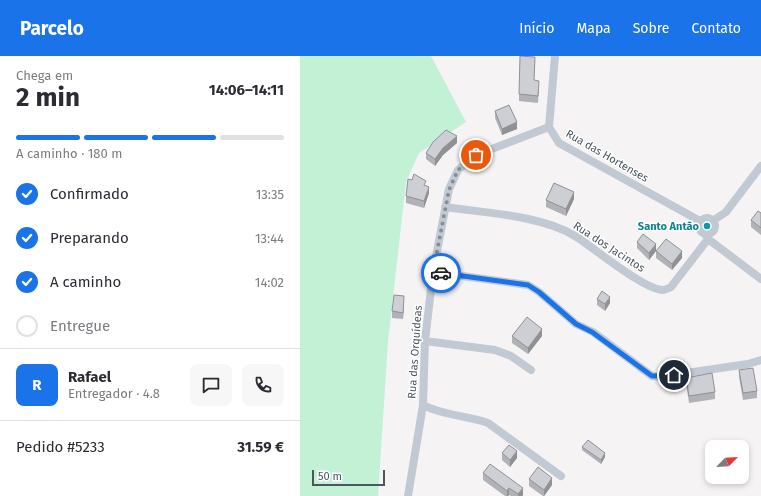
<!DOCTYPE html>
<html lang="pt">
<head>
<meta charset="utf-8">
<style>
	:root { --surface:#fff; --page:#f7f7f7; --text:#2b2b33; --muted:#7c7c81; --line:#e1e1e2; --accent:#1a73e8 }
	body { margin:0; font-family:"Fira Sans",sans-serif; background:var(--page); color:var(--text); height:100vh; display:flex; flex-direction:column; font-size:15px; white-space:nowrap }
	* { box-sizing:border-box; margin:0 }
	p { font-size:13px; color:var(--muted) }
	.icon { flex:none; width:22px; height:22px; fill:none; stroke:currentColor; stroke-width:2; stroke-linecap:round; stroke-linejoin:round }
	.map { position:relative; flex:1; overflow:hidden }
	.details { display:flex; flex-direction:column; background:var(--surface); width:300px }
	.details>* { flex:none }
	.needle { width:26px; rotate:66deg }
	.buttons { position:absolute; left:405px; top:384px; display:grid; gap:8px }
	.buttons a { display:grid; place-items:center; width:44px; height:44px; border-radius:8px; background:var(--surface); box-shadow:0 2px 6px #0003; font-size:20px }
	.scale { position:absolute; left:12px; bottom:10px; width:73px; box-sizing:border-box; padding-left:4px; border:2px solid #4a5661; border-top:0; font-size:11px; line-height:14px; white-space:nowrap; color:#4a5661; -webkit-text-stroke:3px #fff; paint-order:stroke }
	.pin { position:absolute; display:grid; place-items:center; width:34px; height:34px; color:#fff; margin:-17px; border:2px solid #fff; border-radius:50%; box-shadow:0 1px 4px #0007 }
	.courier { position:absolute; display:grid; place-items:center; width:40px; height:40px; margin:-20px; border:3px solid #1a73e8; border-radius:50%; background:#fff; color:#222; box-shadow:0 1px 5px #0007 }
	.head em { font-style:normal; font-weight:700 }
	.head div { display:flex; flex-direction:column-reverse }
	.head { display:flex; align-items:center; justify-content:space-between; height:68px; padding:0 16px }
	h1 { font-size:26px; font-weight:700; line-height:30px }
	.bar { display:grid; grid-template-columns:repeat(4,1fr); gap:6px 4px; align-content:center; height:48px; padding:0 16px }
	.bar i { height:5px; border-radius:3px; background:var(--line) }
	.bar .selected { background:var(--accent) }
	.bar p { grid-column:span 4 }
	.line { display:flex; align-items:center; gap:10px; padding:0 16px; border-top:1px solid var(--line) }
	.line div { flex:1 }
	.round { display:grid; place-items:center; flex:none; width:42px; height:42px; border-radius:8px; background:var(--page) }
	ol { padding:0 16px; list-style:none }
	li { display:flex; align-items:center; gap:12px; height:44px }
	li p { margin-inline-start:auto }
	li .icon { padding:4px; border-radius:50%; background:var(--accent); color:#fff; stroke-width:4 }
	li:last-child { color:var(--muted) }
	li i { width:22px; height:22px; border:2px solid var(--line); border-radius:50% }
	header { display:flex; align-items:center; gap:24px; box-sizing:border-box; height:56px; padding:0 20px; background:var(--accent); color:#fff }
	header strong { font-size:19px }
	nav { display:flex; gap:22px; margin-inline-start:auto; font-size:14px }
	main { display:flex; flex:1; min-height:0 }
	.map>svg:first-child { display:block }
	.green { fill:#c3f1d5 }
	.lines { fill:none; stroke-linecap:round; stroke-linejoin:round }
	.street { stroke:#c1cad2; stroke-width:8 }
	.wall { fill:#b0b2b7 }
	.shaded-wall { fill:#909195 }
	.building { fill:#cdcfd5; stroke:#909195 }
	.done { stroke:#868d94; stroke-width:4; stroke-dasharray:0 7.2 }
	.route { stroke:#1a73e8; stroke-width:5 }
	.culture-dot { fill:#0f9aa8; stroke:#fff; stroke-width:1.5 }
	.labels { text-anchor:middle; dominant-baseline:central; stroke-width:3; stroke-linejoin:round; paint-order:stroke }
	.street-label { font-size:11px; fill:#4a5661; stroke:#fff }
	.culture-label { font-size:11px; font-weight:bold; fill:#0d838f; stroke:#fff; text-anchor:end }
</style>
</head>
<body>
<header>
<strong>Parcelo</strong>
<nav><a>Início</a><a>Mapa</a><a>Sobre</a><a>Contato</a></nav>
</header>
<main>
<section class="details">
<div class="head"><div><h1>2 min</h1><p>Chega em</p></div><em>14:06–14:11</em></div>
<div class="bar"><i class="selected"></i><i class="selected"></i><i class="selected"></i><i></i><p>A caminho · 180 m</p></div>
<ol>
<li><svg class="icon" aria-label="check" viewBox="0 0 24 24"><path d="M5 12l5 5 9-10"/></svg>Confirmado<p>13:35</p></li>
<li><svg class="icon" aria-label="check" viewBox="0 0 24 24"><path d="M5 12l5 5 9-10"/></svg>Preparando<p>13:44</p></li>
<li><svg class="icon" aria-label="check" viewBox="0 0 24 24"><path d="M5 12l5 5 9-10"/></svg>A caminho<p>14:02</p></li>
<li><i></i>Entregue</li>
</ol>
<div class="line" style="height:72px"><b class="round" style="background:var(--accent);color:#fff">R</b><div><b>Rafael</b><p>Entregador · 4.8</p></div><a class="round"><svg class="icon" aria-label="chat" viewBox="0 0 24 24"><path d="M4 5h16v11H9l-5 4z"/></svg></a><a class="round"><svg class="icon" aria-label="phone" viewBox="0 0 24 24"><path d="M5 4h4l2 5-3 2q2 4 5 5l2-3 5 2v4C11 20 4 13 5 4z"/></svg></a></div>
<div class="line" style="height:52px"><div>Pedido #5233</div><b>31.59 €</b></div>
</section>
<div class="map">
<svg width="461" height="440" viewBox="0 0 461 440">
	<rect width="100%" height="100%" fill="#f5f3f3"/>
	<path class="green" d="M0 0H131L166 66 119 97 106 126 88 286 78 440H0Z"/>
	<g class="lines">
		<path class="street" d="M255 0 249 71 259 87 400 165
			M145 151C184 157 241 159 275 180 293 191 344 234 363 234 365 234 369 232 371 231L408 183 406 178
			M399 170a8 8 0 1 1 16 0a8 8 0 1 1-16 0Z
			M414 164 426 156 461 110
			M408 183 461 223
			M133 216 228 229 239 236 276 268 293 276 352 320 359 321 448 308 461 304
			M125 285 195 294 211 300 231 314
			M123 349C144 360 166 359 188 367L261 420
			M108 440 123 349 125 285 133 216 149 133 158 114 176 99 249 71"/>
	</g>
	<path class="wall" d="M235 7 234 24 239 32 238 47 219 45V38Z
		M195 55 217 73 202 79 195 62Z
		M157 87 143 99 135 110 126 103V97Z
		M126 130 129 137 124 152 106 147V140Z
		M274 143 266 160 246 151V144Z
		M461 157V179L451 171V164Z
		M337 186 356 195 349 204 337 192Z
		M356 195 382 202 372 214 356 202Z
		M297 243 310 247 305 255 297 249Z
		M104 247 103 263 92 262V255Z
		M212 280H242L228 298 212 287Z
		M439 314 457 335V342L443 344 439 321Z
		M386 322 415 336V343L389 347 386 328Z
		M282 391 305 401 301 408 282 394Z
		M202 397 217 402 210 411 202 404Z
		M183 417 223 439 222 440H211L209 439 208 440H205L183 424Z
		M229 423 252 429 244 440H243L229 430Z"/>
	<path class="shaded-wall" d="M217 66V73L202 79V73Z
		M157 80V87L143 99 135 110V103L143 92Z
		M129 131V137L124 152V145Z
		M274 136V143L266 160V153Z
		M356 188V195L349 204V197Z
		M382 195V202L372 214V208Z
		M104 240V247L103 263V257Z
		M310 241V247L305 255V248Z
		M242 273V280L228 298V292Z
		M217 395V402L210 411V404Z
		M305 397V401L301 408V404Z
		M252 422V429L244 440V434Z
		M209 432V439L208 440H207V435Z
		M223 432V439L222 440H218V438Z"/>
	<path class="building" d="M220 0 235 1 234 24 239 25 238 40 219 38Z
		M209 49 217 66 202 73 195 55Z
		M146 74 157 80 143 92 135 103 126 97 133 86Z
		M114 118 126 125 124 129 129 131 124 145 106 140 108 123 112 124Z
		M254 127 274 136 266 153 246 144Z
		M458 155 461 157V172L451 164Z
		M343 178 356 188 349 197 337 186Z
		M366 183 382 195 372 208 356 195Z
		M302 235 310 241 305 248 297 243Z
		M94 239 104 240 103 257 92 255Z
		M227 261 242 273 228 292 212 280Z
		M453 312 457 335 443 337 439 314Z
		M412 317 415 336 389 340 386 322Z
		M288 384 305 397 301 404 282 391Z
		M209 389 217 395 210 404 202 397Z
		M190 408 223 432 218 438 209 432 207 435 183 417Z
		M238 411 252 422 244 434 229 423Z"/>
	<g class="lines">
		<path class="done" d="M141 217 133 216 149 134 158 114 176 99"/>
		<path class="route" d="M141 217 228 229 239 236 276 268 292 276 352 320 374 319"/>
	</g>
	<circle class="culture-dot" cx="407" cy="170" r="4"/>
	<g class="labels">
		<g class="street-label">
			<text transform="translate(307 100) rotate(30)">Rua das Hortenses</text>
			<text transform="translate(309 191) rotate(33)">Rua dos Jacintos</text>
			<text transform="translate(115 296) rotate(-86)">Rua das Orquídeas</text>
		</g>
		<g class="culture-label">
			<text x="399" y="170">Santo Antão</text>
		</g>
	</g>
</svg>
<div class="buttons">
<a><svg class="needle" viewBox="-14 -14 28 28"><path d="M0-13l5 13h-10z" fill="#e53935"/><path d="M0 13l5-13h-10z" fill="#7c7c81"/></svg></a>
</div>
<div class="scale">50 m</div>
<div class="pin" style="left:176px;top:99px;background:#ea580c"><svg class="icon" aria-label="bag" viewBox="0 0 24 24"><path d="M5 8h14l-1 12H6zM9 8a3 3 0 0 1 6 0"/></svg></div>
<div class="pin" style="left:374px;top:319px;background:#1f2937"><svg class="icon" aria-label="home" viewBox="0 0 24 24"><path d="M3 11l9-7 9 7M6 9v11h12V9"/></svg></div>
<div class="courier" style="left:141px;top:217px"><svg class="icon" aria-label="car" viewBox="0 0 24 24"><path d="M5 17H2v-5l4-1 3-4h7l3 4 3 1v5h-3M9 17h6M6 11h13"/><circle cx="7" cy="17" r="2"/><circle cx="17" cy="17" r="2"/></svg></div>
</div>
</main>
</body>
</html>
